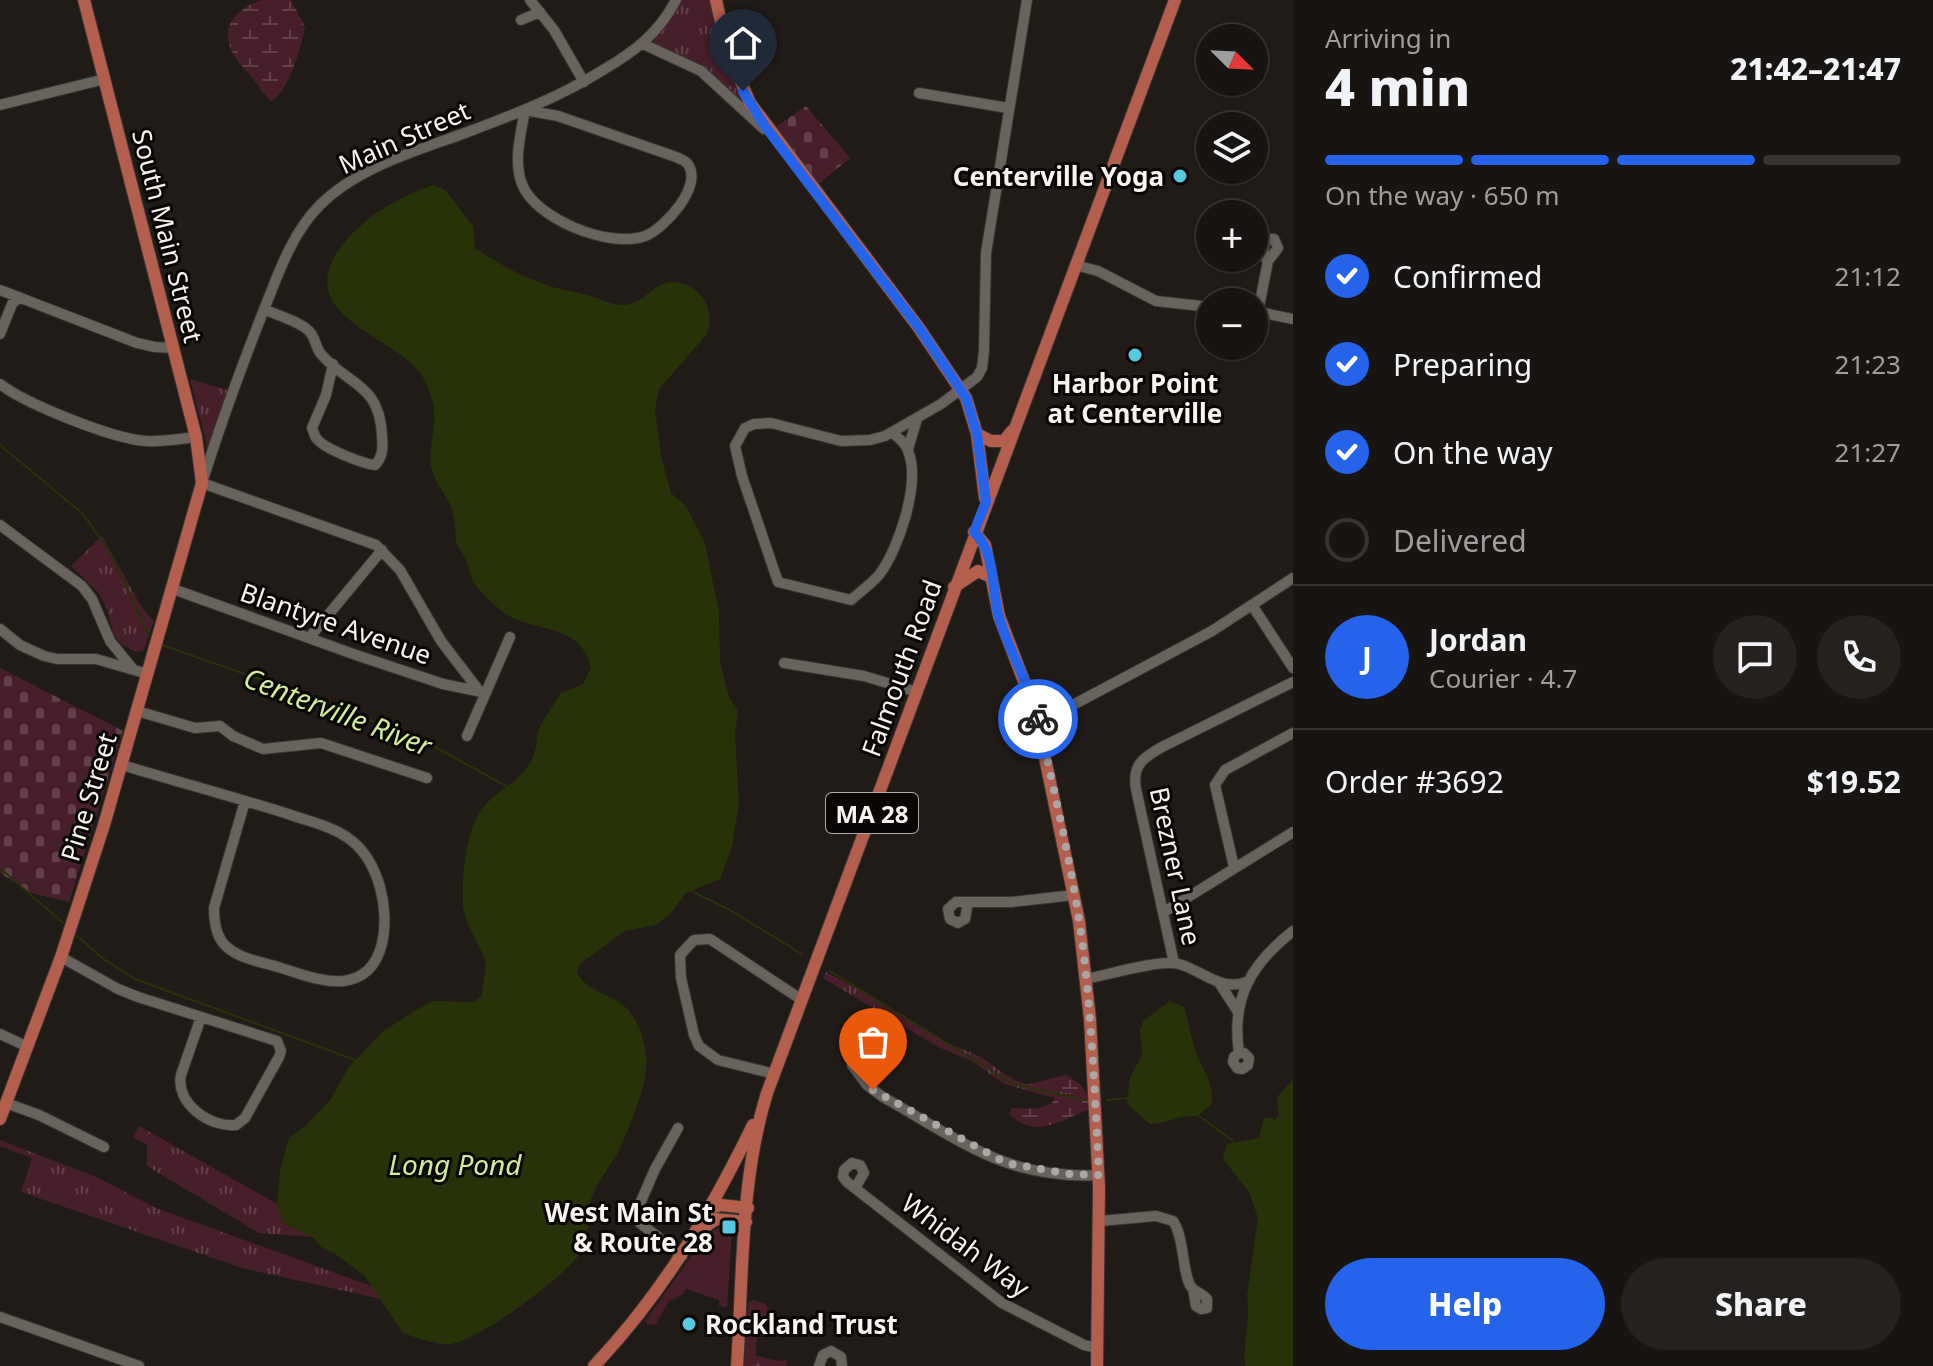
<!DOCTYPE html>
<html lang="en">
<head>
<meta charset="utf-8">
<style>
	:root { --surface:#181411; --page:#25211f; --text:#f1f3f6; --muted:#9f9e9f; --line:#363331; --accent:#2563eb }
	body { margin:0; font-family:"Noto Sans",sans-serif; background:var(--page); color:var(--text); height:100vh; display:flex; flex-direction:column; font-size:30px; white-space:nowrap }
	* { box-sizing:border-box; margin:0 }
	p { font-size:26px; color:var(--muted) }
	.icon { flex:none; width:44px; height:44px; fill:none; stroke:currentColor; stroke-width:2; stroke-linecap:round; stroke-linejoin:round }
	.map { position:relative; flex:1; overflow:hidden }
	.sheet { display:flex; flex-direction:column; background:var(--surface); width:640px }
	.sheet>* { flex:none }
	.needle { width:52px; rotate:114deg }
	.tools { position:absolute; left:1196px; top:24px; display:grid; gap:16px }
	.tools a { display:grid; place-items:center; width:72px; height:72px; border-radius:50%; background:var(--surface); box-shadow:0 2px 6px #0004,0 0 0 2px var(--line); font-size:40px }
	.pin { position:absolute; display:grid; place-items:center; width:68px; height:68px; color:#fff; margin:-82px -34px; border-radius:50% 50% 50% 0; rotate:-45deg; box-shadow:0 0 8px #0007 }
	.pin .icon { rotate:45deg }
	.courier { position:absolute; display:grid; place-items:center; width:80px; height:80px; margin:-40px; border:6px solid #2563eb; border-radius:50%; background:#fff; color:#222; box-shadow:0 2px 10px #0007 }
	.headline em { font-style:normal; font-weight:800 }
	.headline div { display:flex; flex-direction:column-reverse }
	.headline { display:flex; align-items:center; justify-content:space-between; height:136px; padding:0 32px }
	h1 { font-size:52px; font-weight:800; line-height:60px }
	.bar { display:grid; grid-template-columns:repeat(4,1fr); gap:12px 8px; align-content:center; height:96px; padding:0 32px }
	.bar i { height:10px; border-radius:6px; background:var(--line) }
	.bar .on { background:var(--accent) }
	.bar p { grid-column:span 4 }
	.line { display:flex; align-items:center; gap:20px; padding:0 32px; border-top:2px solid var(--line) }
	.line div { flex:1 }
	.round { display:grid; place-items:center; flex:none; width:84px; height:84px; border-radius:42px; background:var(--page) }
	ol { padding:0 32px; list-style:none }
	li { display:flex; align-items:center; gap:24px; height:88px }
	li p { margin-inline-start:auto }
	li .icon { padding:8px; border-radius:50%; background:var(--accent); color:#fff; stroke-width:4 }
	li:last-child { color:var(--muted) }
	li i { width:44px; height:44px; border:4px solid var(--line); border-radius:50% }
	.primary-button { display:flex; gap:16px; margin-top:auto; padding:16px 32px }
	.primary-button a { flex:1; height:92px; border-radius:48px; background:var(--accent); color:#fff; font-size:32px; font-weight:800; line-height:92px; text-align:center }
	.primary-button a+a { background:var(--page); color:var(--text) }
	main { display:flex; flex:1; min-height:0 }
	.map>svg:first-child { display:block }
	.grass { fill:#471f2b }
	.forest { fill:url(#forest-firs) }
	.wetland { fill:url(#wetland-marsh) }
	.cemetery { fill:url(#cemetery-stones) }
	.park { fill:url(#park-tufts) }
	.water { fill:#283209 }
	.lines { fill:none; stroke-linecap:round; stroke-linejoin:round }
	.stream { stroke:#283209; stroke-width:2 }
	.minor-casing { stroke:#393533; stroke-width:12 }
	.major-casing { stroke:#393533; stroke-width:14 }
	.minor { stroke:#69635e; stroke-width:10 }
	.major { stroke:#b45f4e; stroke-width:12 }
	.done { stroke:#aba7a4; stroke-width:8; stroke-dasharray:0 14.4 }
	.route { stroke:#2563eb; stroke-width:10 }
	.poi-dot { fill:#56c9e0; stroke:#080705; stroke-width:3 }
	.labels { text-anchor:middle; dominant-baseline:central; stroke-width:6; stroke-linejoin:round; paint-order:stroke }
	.shield { fill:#080705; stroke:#afacaa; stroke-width:2 }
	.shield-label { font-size:24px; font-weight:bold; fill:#f6f3f0 }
	.street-label { font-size:26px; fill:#f6f3f0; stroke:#080705 }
	.poi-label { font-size:26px; font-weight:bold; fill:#f6f3f0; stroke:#080705; text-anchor:end }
	.water-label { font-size:28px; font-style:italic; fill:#d2ec9a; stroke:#080705 }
</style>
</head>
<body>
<main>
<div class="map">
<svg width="1293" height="1366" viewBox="0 0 1293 1366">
	<defs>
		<pattern id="forest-firs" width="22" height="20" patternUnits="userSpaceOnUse" patternTransform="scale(2)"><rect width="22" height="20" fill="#471f2b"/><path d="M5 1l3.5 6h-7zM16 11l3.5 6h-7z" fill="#62404a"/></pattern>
		<pattern id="wetland-marsh" width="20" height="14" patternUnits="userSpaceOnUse" patternTransform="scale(2)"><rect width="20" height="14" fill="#471f2b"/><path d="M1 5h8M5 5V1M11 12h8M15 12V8" fill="none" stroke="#62404a"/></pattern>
		<pattern id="cemetery-stones" width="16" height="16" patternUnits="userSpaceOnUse" patternTransform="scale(2)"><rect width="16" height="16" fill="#471f2b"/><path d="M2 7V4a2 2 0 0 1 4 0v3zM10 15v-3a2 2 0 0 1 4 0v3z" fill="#62404a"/></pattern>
		<pattern id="park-tufts" width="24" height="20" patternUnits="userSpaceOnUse" patternTransform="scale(2)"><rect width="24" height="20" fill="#471f2b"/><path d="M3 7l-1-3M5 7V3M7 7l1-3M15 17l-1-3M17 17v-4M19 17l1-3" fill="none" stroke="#62404a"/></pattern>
	</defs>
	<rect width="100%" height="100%" fill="#201b17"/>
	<path class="grass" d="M721 1227 732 1231 727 1307 719 1306V1300L686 1289 682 1295 669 1301 656 1324 648 1325 645 1321 707 1234Z"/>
	<path class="forest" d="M753 1300 764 1303 771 1311C757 1320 756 1340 756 1356L778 1361 786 1360 787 1366H744L748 1303Z"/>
	<path class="wetland" d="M261 0H291L305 27C301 46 289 93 271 101 261 92 256 81 247 72 219 42 220 16 261 0Z
		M1066 1075C1088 1088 1081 1085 1091 1105L1088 1110C1058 1121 1036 1140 1009 1114L1012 1108C1028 1108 1041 1111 1054 1101V1097L1025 1090V1085Z"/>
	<path class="cemetery" d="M806 106 850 158 816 186 773 129Z
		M0 668 123 731 69 902 31 893 0 873Z"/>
	<path class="park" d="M680 0H711L753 114 712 77 650 43Z
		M190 379 230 391 208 449Z
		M102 536 142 608 154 621 143 651 135 652 121 644 114 635 107 609 98 592 71 566Z
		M826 972C864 991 900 1014 936 1037 950 1045 966 1050 981 1057 991 1063 1000 1072 1011 1078 1028 1087 1069 1095 1088 1093L1089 1100 1074 1102 1060 1097H1051L1004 1084 972 1061 938 1047 823 978Z
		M139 1126 281 1206 315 1232 312 1237 259 1233 147 1166V1145L133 1137Z
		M0 1140 96 1177 156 1208 374 1287 381 1299 242 1268 21 1192 32 1158 0 1146Z"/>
	<path class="water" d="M433 185 445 190 473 226 475 248C495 262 523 277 546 285 560 290 574 291 588 295 601 299 616 308 630 304 645 301 655 282 673 282 700 283 717 311 707 334L659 389 655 410 662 460 671 493 686 506 705 543 719 613 720 661 724 678 729 697 738 712 735 734 739 803 732 847 720 879 686 893 671 913 656 925 625 931 581 963 577 971C580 988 612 995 624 1006 638 1018 644 1038 646 1055 650 1079 630 1126 620 1148 612 1164 599 1179 592 1196 585 1213 591 1232 583 1249 571 1273 477 1342 450 1344 436 1345 417 1338 403 1333L365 1276 334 1253 321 1247 314 1238 284 1224 277 1206 280 1170 289 1138 304 1127 330 1100 349 1067 382 1032 416 1010 433 1001 473 1002 482 996C482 987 487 967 485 960 479 942 464 923 463 904 462 876 465 832 482 809 496 790 518 784 530 763 538 750 535 740 539 729 545 716 554 705 561 693L583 684 591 668C582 625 539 632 509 616 499 610 485 596 478 588 470 579 470 571 466 560 464 553 456 547 456 539 455 529 455 519 452 509 447 495 433 481 431 466 428 444 439 422 432 400 429 389 424 376 416 368 381 331 291 312 343 244 364 217 401 196 433 185Z
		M1170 1001 1184 1007C1188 1021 1191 1037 1195 1050 1203 1071 1213 1079 1212 1104L1197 1116 1181 1117 1161 1123 1150 1124 1127 1104 1130 1078 1142 1055 1140 1030 1144 1020Z
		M1293 1075V1366H1245C1243 1343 1251 1317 1247 1296L1258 1218 1249 1192 1223 1159 1227 1144 1259 1138 1264 1119 1270 1117 1274 1120 1279 1116 1277 1097 1292 1081Z"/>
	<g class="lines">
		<path class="stream" d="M0 445 83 514 113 557 149 636
			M162 645 328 703 435 747 508 787
			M0 868 63 923
			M691 891 728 909 802 954
			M77 936 105 960 135 979 355 1060
			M830 971 1013 1084 1085 1100
			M1107 1100 1129 1098
			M1199 1116 1233 1141"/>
		<defs>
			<path id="minor" d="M530 0 554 30 584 82
				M521 20 540 12
				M643 44 701 71 764 129
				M919 93 1008 108
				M0 105 105 79
				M525 110 558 116 676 157C680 159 684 160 687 163 705 185 664 229 645 236 610 249 535 219 522 184 513 161 521 133 525 110Z
				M1075 265 1098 271 1156 301 1210 307
				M0 290 137 343 155 347 173 348
				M264 309C278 316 299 321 309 331 316 338 315 347 321 354 347 385 380 383 382 436 383 447 383 457 375 465 363 464 326 449 318 440 314 437 314 432 312 428L326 395 333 364
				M1254 311 1293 319
				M1258 312 1268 261 1278 248 1274 239H1268C1262 245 1262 255 1268 261
				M0 334 12 304 19 297
				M0 384C26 404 113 439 146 441 162 442 180 439 196 437
				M892 432C898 438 906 443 908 451 921 482 899 549 879 575 871 584 860 592 851 600L778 582 742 476 735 446 745 428 754 424 771 423 841 441 870 440 885 436 941 404 977 377 982 368 984 351 986 253 1027 0
				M908 449 917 419
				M0 525 82 586 92 599 110 641 132 668
				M173 589 356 655 443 684 482 692
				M1252 605 1293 668
				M0 629 20 645 44 656 57 659H96L148 674
				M309 638 382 550
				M784 663 864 676 917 692
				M480 692 441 641 400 570 376 545 202 483C220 425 241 368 263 312 278 275 291 234 320 205 358 167 416 151 465 133 513 115 560 97 603 70 634 52 659 33 676 0
				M137 711 195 728 220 726 233 736 263 749 321 743 427 778
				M1039 723 1212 631 1293 578
				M467 736 510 637
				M122 765C178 782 235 797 291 815 311 822 335 827 352 841 366 852 375 870 380 887 389 920 388 976 343 981 321 983 298 973 278 967 262 962 240 959 227 947 216 938 214 922 214 908L245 801
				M1234 867 1215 785 1225 770 1293 733
				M968 902 965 919 958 923 950 919 948 909 956 902H1012L1074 895
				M1164 912 1293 832
				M61 957 118 989 138 997 277 1041 281 1051 279 1057 245 1118 236 1125C210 1128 175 1103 181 1075L201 1017
				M1174 963 1136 789C1132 766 1142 758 1162 747L1293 682
				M1086 979C1107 975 1160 959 1179 964 1204 971 1221 993 1249 981
				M1220 984 1238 1012
				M0 1034 28 1047
				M1239 1053H1244L1249 1058 1248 1065 1242 1069 1237 1068 1233 1062 1234 1057 1239 1053C1231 998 1251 964 1293 931
				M852 1065 867 1085 883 1097C919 1117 967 1149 1005 1162 1032 1172 1070 1177 1099 1175
				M775 1074 718 1060 699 1046 694 1035 681 978 680 955 694 940 710 939 802 1000
				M6 1103 39 1115 104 1147
				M678 1128 655 1169 635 1215 640 1223 682 1256
				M855 1188 864 1173 860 1165 852 1163 844 1170 843 1177 847 1182 1002 1303 1084 1345 1098 1348
				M1100 1221 1156 1216 1173 1221C1185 1238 1182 1277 1192 1288 1196 1292 1203 1294 1207 1299V1308L1201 1309 1196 1306 1193 1289
				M0 1317 139 1366
				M819 1366 823 1355 831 1351 841 1357 842 1366"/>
			<path id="major" d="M716 0 727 49 750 103 919 328 966 398 977 434 985 498
				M977 434 991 441H1004L1012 431
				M974 532 985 545 999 616 1035 710 1079 921 1090 1019 1099 1187 1097 1366
				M954 587 978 571 991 577
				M0 1119 61 957 104 825 202 483 196 437 84 0
				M710 1208 721 1205 748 1208
				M703 1228 716 1219 746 1222
				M594 1366C663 1293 709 1215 753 1125
				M737 1366C743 1276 740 1180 767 1093L1175 0"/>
		</defs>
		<use href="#minor" class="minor-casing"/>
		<use href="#major" class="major-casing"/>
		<use href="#minor" class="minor"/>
		<use href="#major" class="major"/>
	</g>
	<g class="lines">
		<path class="done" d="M873 1090 1006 1163 1070 1174 1099 1175C1095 1099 1092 1023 1083 948 1073 871 1055 794 1038 719"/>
		<path class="route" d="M743 91 764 125 919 328 966 398 977 434 986 502 974 532C995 551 992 589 998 614 1008 650 1029 682 1038 719"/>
	</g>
	<g class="poi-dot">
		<circle cx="1180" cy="176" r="8"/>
		<circle cx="1135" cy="355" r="8"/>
		<rect x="721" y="1219" width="16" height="16" rx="4"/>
		<circle cx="689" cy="1324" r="8"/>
	</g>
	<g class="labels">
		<rect class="shield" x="826" y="793" width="92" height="40" rx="6"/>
		<g class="shield-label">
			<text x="872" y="813">MA 28</text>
		</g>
		<g class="street-label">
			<text transform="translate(404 137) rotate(-24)">Main Street</text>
			<text transform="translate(168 236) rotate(76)">South Main Street</text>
			<text transform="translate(336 623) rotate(19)">Blantyre Avenue</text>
			<text transform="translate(901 668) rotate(-70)">Falmouth Road</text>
			<text transform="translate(88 797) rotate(-73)">Pine Street</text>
			<text transform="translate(1176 866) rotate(78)">Brezner Lane</text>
			<text transform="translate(966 1245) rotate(37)">Whidah Way</text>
		</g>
		<g class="poi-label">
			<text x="1164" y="176">Centerville Yoga</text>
			<text x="1135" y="383" text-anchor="middle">Harbor Point<tspan x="1135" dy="30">at Centerville</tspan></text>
			<text x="713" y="1212">West Main St<tspan x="713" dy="30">&amp; Route 28</tspan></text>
			<text x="705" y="1324" text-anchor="start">Rockland Trust</text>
		</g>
		<g class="water-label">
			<text transform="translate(338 711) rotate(21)">Centerville River</text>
			<text x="455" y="1164">Long Pond</text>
		</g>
	</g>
</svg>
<div class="tools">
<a><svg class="needle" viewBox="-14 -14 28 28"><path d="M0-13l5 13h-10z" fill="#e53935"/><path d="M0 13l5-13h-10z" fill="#9f9e9f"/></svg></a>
<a><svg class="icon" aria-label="layers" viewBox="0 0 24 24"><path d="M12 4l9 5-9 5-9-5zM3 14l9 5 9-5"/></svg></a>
<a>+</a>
<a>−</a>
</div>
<div class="pin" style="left:873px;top:1090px;background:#ea580c"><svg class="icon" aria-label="bag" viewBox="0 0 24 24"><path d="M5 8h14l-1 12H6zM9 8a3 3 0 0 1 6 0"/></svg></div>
<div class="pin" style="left:743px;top:91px;background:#1f2937"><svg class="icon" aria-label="home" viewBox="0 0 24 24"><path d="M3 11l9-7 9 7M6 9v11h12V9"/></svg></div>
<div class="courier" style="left:1038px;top:719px"><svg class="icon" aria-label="bike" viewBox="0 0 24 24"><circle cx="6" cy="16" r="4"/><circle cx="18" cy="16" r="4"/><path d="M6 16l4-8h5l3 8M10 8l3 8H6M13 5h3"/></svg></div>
</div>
<section class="sheet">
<div class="headline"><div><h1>4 min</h1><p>Arriving in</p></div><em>21:42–21:47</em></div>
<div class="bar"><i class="on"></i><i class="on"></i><i class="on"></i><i></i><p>On the way · 650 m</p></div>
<ol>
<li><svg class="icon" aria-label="check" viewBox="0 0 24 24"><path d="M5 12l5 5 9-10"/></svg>Confirmed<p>21:12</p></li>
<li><svg class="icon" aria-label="check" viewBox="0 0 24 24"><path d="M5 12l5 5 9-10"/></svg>Preparing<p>21:23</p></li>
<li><svg class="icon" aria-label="check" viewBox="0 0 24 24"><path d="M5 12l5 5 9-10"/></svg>On the way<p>21:27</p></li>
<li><i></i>Delivered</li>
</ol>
<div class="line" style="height:144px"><b class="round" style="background:var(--accent);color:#fff">J</b><div><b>Jordan</b><p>Courier · 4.7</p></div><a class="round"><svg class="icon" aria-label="chat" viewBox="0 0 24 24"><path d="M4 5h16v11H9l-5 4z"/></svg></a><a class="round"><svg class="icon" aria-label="phone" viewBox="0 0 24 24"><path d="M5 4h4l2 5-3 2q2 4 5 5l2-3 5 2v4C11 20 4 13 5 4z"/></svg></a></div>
<div class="line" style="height:104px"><div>Order #3692</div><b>$19.52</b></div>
<div class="primary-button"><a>Help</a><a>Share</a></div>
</section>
</main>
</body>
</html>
